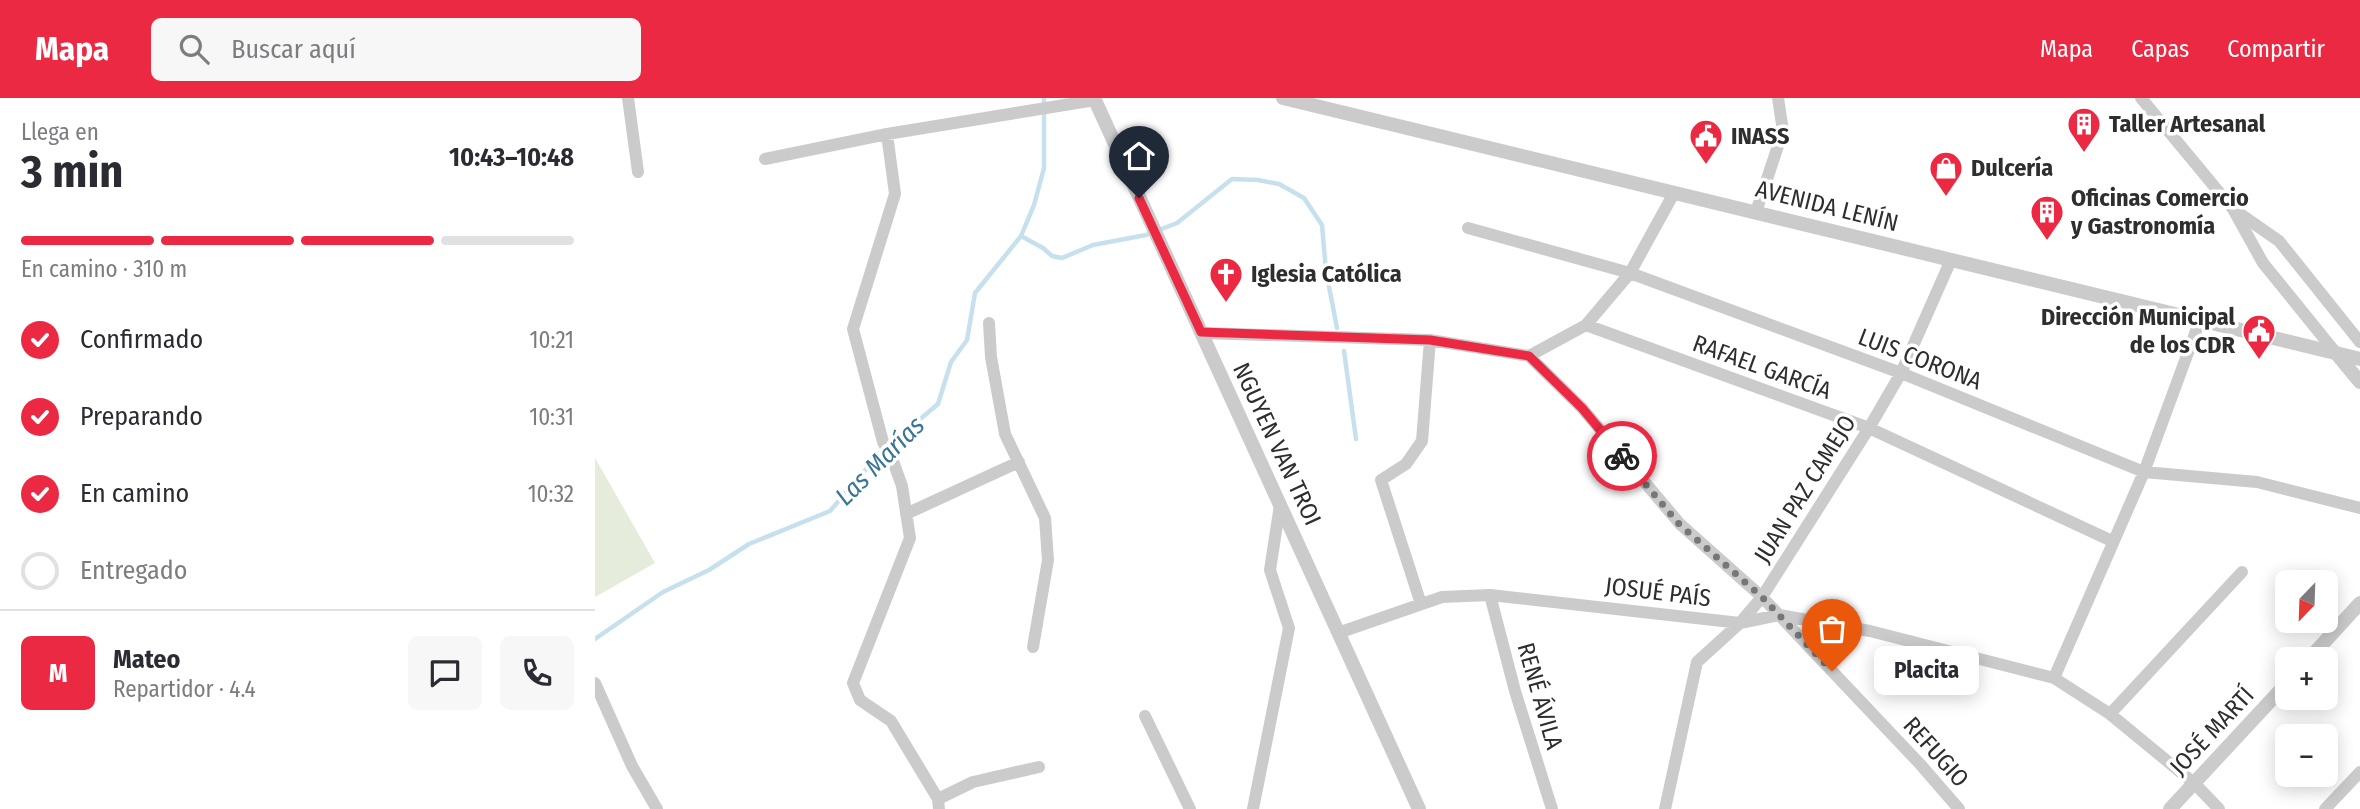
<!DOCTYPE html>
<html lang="es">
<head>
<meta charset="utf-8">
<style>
	:root { --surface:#fff; --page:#f7f7f7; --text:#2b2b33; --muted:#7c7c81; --line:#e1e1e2; --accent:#ec2942 }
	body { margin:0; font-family:"Fira Sans Condensed",sans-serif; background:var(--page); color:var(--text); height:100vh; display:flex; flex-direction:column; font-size:26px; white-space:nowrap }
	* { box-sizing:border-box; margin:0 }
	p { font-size:23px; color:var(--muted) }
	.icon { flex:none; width:38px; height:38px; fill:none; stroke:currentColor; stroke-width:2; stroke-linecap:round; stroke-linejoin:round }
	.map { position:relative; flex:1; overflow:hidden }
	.details { display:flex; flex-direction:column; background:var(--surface); width:595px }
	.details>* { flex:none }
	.needle { width:46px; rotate:203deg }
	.tools { position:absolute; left:1680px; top:472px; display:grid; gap:14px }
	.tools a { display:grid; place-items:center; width:63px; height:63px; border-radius:10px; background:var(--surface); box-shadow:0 4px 18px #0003; font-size:35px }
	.pin { position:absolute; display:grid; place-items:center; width:60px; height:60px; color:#fff; margin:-72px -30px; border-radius:50% 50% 50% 0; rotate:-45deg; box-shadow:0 0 7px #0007 }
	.pin .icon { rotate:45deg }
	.courier { position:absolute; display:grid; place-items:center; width:70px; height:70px; margin:-35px; border:5px solid #ec2942; border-radius:50%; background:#fff; color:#222; box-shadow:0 2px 9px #0007 }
	.bubble { position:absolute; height:49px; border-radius:10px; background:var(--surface); box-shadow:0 4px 18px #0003; font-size:23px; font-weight:700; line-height:49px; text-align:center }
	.headline em { font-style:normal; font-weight:700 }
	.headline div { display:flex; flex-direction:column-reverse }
	.headline { display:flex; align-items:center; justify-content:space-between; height:119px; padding:0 21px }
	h1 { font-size:46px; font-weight:700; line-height:52px }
	.bar { display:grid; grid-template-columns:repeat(4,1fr); gap:10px 7px; align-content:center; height:84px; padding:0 21px }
	.bar i { height:9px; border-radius:5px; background:var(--line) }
	.bar .selected { background:var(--accent) }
	.bar p { grid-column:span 4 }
	.line { display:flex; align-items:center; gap:18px; padding:0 21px; border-top:2px solid var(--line) }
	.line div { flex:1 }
	.round { display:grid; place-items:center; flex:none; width:74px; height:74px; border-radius:10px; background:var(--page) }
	ol { padding:0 21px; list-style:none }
	li { display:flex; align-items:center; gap:21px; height:77px }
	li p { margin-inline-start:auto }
	li .icon { padding:7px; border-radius:50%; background:var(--accent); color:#fff; stroke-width:4 }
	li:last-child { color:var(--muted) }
	li i { width:38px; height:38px; border:4px solid var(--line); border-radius:50% }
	header { display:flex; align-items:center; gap:42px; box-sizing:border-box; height:98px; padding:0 35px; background:var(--accent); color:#fff }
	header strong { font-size:33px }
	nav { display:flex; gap:38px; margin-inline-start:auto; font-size:24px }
	.search { width:490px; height:63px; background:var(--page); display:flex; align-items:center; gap:18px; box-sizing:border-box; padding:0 24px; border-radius:10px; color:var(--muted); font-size:26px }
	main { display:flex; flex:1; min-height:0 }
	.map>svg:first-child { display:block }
	.green { fill:#e5ecdb }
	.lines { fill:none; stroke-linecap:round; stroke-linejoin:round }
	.stream { stroke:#c6e0ed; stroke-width:4.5 }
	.minor { stroke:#cbcbcb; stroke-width:12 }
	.tertiary { stroke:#cbcbcb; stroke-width:14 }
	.done { stroke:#777; stroke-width:7; stroke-dasharray:0 12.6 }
	.route { stroke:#ec2942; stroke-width:9 }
	.labels { text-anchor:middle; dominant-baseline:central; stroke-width:7; stroke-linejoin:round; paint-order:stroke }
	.poi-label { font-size:24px; font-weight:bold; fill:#2e2e2e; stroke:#fff; text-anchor:start }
	.street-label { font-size:24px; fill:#2e2e2e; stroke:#fff }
	.water-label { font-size:26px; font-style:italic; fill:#397594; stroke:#fff }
</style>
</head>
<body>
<header>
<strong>Mapa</strong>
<div class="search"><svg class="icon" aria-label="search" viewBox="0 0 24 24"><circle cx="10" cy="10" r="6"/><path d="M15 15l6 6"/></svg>Buscar aquí</div>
<nav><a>Mapa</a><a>Capas</a><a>Compartir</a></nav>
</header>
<main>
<section class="details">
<div class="headline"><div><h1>3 min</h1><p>Llega en</p></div><em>10:43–10:48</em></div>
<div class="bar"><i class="selected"></i><i class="selected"></i><i class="selected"></i><i></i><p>En camino · 310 m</p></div>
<ol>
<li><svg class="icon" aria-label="check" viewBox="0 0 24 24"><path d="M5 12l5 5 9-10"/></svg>Confirmado<p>10:21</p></li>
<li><svg class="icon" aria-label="check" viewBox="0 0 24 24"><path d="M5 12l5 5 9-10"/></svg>Preparando<p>10:31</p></li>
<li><svg class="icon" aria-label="check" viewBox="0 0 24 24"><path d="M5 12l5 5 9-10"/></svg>En camino<p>10:32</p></li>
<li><i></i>Entregado</li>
</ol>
<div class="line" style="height:126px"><b class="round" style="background:var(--accent);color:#fff">M</b><div><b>Mateo</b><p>Repartidor · 4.4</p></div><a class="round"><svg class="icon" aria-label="chat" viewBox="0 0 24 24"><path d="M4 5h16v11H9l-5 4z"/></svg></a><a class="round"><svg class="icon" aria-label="phone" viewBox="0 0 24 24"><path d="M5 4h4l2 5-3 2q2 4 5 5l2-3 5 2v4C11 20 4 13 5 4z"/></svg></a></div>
</section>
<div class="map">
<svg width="1765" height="711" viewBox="0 0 1765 711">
	<rect width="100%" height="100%" fill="#fff"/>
	<path class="green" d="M0 360 60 465 0 499Z"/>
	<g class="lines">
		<path class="stream" d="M426 138 439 107 449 70V0
			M749 253 761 341
			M0 541 68 494 114 472 154 446 235 413 285 355 343 306 356 264 372 242 380 195 426 138 448 150 457 158 467 160 498 147 551 137 582 125 637 81 663 82 684 86 709 100 727 127 731 173 742 230"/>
		<path class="minor" d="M33 0 43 74
			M1546 0 1638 111
			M292 36 300 96 258 231 288 344 298 363 307 388 315 440 258 585 265 602 296 623 343 701 344 711
			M170 61 292 36 500 2
			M1161 114 1188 33 1183 0
			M873 130 1035 175 1306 275 1549 374 1662 384 1765 410
			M394 225 396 259 410 336 450 420 453 462 438 549
			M991 227 1274 330 1517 443
			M606 235 835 242 934 258 987 310 1085 426 1167 499 1325 666 1364 711
			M1741 255 1668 165 1638 111 1684 143 1765 244
			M934 258 991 227 1035 175 1079 95
			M311 416 424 364
			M895 497 920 593 957 711
			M826 506 786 382 811 366 827 343 835 242
			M743 535 847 499 895 497 1145 525 1184 517 1275 533 1459 580 1515 616 1600 686 1624 711
			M1459 580 1549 374 1605 222
			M0 585 37 668 62 711
			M1515 616 1647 474
			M550 618 595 711
			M343 701 378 684 444 669
			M658 711 694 530 675 472 685 407
			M1070 711 1102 564 1145 525 1167 499 1274 330 1306 275 1356 162
			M1730 711 1765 674"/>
		<path class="tertiary" d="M499 0 824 711
			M688 0 1765 261
			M1741 255 1765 284
			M1713 562 1765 505
			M1575 711 1692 585"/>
	</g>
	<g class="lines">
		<path class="done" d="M1027 358 1084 426 1167 499 1237 573"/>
		<path class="route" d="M544 100 606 234 835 242 934 258 987 310 1027 358"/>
	</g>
	<defs>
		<symbol id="building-pin" viewBox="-11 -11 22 30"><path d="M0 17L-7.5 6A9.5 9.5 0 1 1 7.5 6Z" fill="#ec2942" stroke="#fff"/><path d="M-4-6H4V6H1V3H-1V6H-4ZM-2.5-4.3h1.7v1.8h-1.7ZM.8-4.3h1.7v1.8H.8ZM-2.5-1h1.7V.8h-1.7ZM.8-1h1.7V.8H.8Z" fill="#fff"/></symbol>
		<symbol id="civic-pin" viewBox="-11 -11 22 30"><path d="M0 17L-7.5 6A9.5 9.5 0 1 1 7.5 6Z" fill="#ec2942" stroke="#fff"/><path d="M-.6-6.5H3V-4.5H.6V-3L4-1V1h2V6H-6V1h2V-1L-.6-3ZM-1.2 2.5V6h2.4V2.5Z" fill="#fff"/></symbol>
		<symbol id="shop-pin" viewBox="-11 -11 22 30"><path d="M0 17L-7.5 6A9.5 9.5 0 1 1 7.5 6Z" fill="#ec2942" stroke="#fff"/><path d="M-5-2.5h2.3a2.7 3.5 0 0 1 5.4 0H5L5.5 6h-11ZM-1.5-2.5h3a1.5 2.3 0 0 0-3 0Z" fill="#fff"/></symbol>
		<symbol id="church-pin" viewBox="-11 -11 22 30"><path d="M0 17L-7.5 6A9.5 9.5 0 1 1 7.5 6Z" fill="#ec2942" stroke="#fff"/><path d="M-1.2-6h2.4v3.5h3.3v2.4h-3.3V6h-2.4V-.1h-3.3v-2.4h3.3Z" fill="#fff"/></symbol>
	</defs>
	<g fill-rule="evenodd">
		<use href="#building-pin" x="1470" y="7" width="38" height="52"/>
		<use href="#civic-pin" x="1092" y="19" width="38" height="52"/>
		<use href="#shop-pin" x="1332" y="51" width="38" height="52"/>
		<use href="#building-pin" x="1433" y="95" width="38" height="52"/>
		<use href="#church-pin" x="612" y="157" width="38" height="52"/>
		<use href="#civic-pin" x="1645" y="214" width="38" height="52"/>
	</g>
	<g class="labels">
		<g class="poi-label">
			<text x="1514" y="26">Taller Artesanal</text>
			<text x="1136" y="38">INASS</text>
			<text x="1376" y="70">Dulcería</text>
			<text x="1476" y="100">Oficinas Comercio<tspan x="1476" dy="28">y Gastronomía</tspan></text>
			<text x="656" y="176">Iglesia Católica</text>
			<text x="1640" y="219" text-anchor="end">Dirección Municipal<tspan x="1640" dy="28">de los CDR</tspan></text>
		</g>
		<g class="street-label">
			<text transform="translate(1232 108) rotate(14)">AVENIDA LENÍN</text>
			<text transform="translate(1325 261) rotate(21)">LUIS CORONA</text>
			<text transform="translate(1167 269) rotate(20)">RAFAEL GARCÍA</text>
			<text transform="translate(682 346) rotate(65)">NGUYEN VAN TROI</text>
			<text transform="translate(1210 391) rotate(-58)">JUAN PAZ CAMEJO</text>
			<text transform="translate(1063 494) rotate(7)">JOSUÉ PAÍS</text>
			<text transform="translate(945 598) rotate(74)">RENÉ ÁVILA</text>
			<text transform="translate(1617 633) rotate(-47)">JOSÉ MARTÍ</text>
			<text transform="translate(1341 654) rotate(48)">REFUGIO</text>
		</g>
		<g class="water-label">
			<text transform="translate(285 363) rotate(-45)">Las Marías</text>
		</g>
	</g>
</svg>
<div class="tools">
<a><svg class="needle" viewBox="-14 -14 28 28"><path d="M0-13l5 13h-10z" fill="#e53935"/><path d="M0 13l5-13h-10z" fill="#7c7c81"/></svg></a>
<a>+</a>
<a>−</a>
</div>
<div class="pin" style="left:1237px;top:573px;background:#ea580c"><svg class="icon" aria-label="bag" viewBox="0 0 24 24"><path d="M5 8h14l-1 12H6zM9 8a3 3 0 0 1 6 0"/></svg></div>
<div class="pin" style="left:544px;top:100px;background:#1f2937"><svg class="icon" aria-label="home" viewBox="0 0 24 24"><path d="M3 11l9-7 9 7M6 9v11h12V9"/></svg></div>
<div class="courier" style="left:1027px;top:358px"><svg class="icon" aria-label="bike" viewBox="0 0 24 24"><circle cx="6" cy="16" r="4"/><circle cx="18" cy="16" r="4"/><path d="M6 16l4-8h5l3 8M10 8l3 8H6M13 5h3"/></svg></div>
<div class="bubble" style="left:1279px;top:548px;width:105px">Placita</div>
</div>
</main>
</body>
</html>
